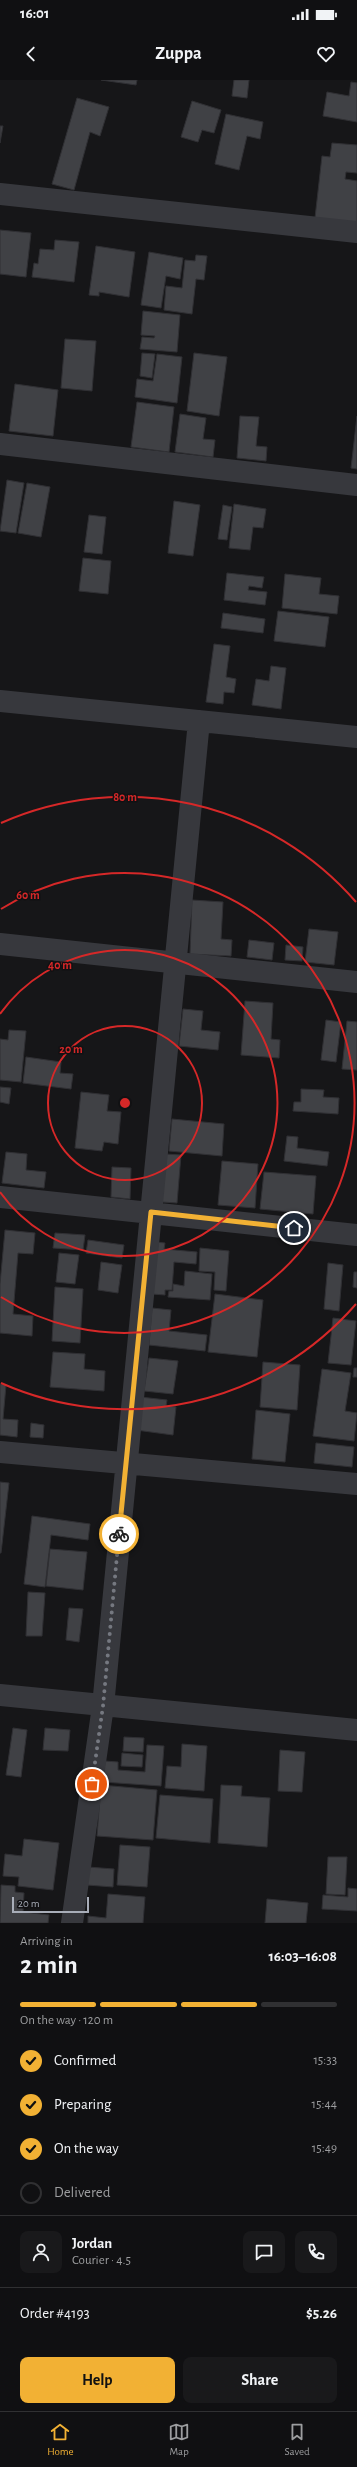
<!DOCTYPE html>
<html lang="en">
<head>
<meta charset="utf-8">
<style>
	:root { --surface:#101012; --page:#19191b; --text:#f1f3f6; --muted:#9c9d9f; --line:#303032; --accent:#f2b134 }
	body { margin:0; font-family:"Alegreya Sans",sans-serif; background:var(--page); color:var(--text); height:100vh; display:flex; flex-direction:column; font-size:15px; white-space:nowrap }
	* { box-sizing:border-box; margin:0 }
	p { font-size:13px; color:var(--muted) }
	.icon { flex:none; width:22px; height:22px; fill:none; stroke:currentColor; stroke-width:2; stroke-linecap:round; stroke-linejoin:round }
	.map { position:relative; height:1843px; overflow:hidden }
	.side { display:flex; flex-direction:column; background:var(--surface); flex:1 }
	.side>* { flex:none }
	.scale { position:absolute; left:12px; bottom:10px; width:77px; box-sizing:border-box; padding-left:4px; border:2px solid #a8adb8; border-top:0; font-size:11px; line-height:14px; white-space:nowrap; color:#a8adb8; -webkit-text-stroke:3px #111113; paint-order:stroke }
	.pin { position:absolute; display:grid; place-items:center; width:34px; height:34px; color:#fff; margin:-17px; border:2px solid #fff; border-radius:50%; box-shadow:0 1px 4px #0007 }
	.courier { position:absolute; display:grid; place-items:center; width:40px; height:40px; margin:-20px; border:3px solid #f2b134; border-radius:50%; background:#fff; color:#222; box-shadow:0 1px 5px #0007 }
	.headline em { font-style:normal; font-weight:600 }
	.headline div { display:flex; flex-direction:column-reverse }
	.headline { display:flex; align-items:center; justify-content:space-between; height:68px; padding:0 20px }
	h1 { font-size:26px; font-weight:600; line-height:30px }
	.bar { display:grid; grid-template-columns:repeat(4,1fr); gap:6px 4px; align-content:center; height:48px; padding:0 20px }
	.bar i { height:5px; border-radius:3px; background:var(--line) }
	.bar .on { background:var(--accent) }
	.bar p { grid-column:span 4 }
	.line { display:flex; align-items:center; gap:10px; padding:0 20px; border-top:1px solid var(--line) }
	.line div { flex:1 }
	.round { display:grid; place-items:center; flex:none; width:42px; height:42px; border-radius:8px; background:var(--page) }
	ol { padding:0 20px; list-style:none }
	li { display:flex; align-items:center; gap:12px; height:44px }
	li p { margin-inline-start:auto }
	li .icon { padding:4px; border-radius:50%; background:var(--accent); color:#111; stroke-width:4 }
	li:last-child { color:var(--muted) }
	li i { width:22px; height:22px; border:2px solid var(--line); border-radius:50% }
	.cta { display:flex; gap:8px; margin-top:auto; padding:8px 20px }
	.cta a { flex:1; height:46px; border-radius:8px; background:var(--accent); color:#111; font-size:16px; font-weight:600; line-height:46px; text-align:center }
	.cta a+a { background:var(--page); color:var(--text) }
	.status { display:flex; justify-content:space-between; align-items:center; height:28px; padding:0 20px; background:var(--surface); direction:ltr }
	.status svg { height:11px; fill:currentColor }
	header { display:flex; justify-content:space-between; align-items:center; height:52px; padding:0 20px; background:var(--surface); font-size:18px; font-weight:600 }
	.tabs { display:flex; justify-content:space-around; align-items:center; height:56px; border-top:1px solid var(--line); background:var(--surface); font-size:11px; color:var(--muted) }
	.tabs a { display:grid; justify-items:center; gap:2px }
	.tabs .on { color:var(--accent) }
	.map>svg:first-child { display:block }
	.building { fill:#404145; stroke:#303034 }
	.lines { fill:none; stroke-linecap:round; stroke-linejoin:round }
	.minor { stroke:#37383d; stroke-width:22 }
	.done { stroke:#757880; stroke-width:4; stroke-dasharray:0 7.2 }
	.route { stroke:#f2b134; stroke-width:5 }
	.ring { fill:none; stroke:#d62828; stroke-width:2 }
	.centre { fill:#d62828; stroke:#111113; stroke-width:2 }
	.ring-label { font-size:12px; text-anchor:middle; font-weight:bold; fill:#d62828; stroke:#111113; stroke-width:3; stroke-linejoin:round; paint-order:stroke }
</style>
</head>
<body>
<div class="status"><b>16:01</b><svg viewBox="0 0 49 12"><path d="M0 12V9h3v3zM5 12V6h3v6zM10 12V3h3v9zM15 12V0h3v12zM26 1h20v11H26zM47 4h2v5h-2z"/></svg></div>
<header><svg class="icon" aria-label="back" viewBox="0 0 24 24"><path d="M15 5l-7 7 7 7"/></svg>Zuppa<svg class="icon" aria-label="heart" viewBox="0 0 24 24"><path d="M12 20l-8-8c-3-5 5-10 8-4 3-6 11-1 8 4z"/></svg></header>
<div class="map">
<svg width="357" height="1843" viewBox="0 0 357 1843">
	<rect width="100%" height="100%" fill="#161618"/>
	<path class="building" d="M101 0H137L136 5Z
		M234 0H249L247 18 232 16Z
		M351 2 357 3V42L323 36 327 12 349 16Z
		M77 18 109 27 100 56 90 52 74 110 52 104Z
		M192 21 221 30 214 53 202 50 198 62 181 57Z
		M226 34 263 42 260 59 247 56 239 90 215 84Z
		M0 46H3L0 63Z
		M332 63 357 65V93L346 92 345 99 357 101V143L315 138 322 76 330 77Z
		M0 150 31 153 26 197 0 194Z
		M55 160 79 162 74 202 32 197 34 183 38 184 40 169 54 170Z
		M96 166 135 172 129 217 99 212V216L89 215Z
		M149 172 183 178 180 199 166 196 161 228 141 225Z
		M196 175 207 176 204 200 196 199 192 234 164 230 166 206 182 208 185 180 195 181Z
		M143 231 180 235 177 272 140 269 142 257 154 258 155 256 141 255Z
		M65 259 96 261 92 311 61 308Z
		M142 273 155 274 152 298 140 296Z
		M194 273 227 277 219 336 187 331Z
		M157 274 182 277 177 323 135 317 137 299 153 301Z
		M15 304 58 310 53 356 9 351Z
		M137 322 174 327 169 372 131 367Z
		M180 334 206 338 203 359 215 360 213 377 175 372Z
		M240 336 259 337 256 366 267 367 266 381 237 378Z
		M357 336V389L351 388Z
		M7 400 24 403 16 453 0 451Z
		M27 403 50 407 41 457 18 453Z
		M174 421 200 425 193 476 168 473Z
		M234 424 266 429 263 448 253 447 250 470 229 468Z
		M223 425 232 427 227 460 218 459Z
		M89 435 106 437 102 474 84 472Z
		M83 478 111 481 108 514 79 511Z
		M227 493 264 497 262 508 249 506 248 510 267 512 265 525 224 520Z
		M285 494 321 498 319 514 339 516 337 534 282 528Z
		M278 531 329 537 325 567 274 561Z
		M223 533 265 539 263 553 221 548Z
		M214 564 230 566 226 597 236 599 234 613 224 612 223 624 206 622Z
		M271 586 286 588 281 629 252 625 256 599 269 601Z
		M192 820 223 822 221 859 232 860 231 876 190 874Z
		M309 849 338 852 334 885 305 882Z
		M249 860 274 863 272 880 247 877Z
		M286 865 303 867 302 881 285 880Z
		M245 921 273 923 271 959 280 960 279 978 241 975Z
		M183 929 203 931 201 950 220 952 218 970 179 966Z
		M326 940 341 942 336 982 321 980Z
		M347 941 357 942V990L342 989Z
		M9 950 26 951 21 1002 0 1000V959L8 960Z
		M26 977 61 982 60 993 73 994 71 1009 23 1003Z
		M0 1007 11 1008 9 1024 0 1022Z
		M301 1009 324 1010 323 1017 339 1018 338 1034 293 1031 294 1022H301Z
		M81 1012 109 1015 107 1031 121 1032 118 1064 104 1062 102 1071 75 1068Z
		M172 1039 224 1044 222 1076 169 1071Z
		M287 1056 298 1057 297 1068 329 1072 327 1086 284 1081Z
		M6 1072 27 1074 26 1090 46 1092 44 1108 2 1103Z
		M165 1074 181 1075 177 1123 162 1122Z
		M222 1081 258 1084 255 1128 218 1125Z
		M112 1087 131 1088 130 1119 111 1117Z
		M264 1092 316 1096 313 1134 260 1129Z
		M5 1150 35 1153 33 1174 18 1173 13 1234 33 1236 32 1256 0 1253V1204Z
		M55 1153 85 1155 83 1170 53 1168Z
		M88 1160 124 1165 122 1178 86 1173Z
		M155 1162 165 1163 164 1169 197 1172 196 1184 174 1182 172 1210H165V1215L152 1214Z
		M200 1168 229 1171 226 1211 214 1210 215 1192 199 1191Z
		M59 1173 79 1175 75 1204 56 1202Z
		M101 1182 122 1185 118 1213 98 1210Z
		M328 1183 343 1185 339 1231 324 1229Z
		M185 1191 212 1194 210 1220 168 1217 169 1211H173V1204L184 1206Z
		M354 1192H357V1208L353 1207Z
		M55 1207 83 1209 80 1263 52 1261Z
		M215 1214 263 1220 257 1277 208 1272Z
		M152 1228 171 1230 169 1251 207 1255 205 1271 149 1265Z
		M333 1238 356 1241 351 1285 328 1283Z
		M53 1272 85 1274 84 1289 105 1291 104 1311 50 1307Z
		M149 1278 178 1281 173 1314 144 1311Z
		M263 1282 300 1285 297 1330 260 1327Z
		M354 1288H357V1297H353Z
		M322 1289 351 1293 345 1331 357 1333 354 1361 313 1356Z
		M0 1304 6 1305 3 1339 18 1340 17 1357 0 1355Z
		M140 1317 167 1320 166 1326 176 1327 173 1355 136 1350Z
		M256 1330 290 1334 285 1382 252 1379Z
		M31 1343 44 1345 43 1358 30 1357Z
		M316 1363 354 1367 352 1387 314 1383Z
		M0 1402 9 1403 1 1473H0Z
		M32 1436 90 1444 88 1460 51 1455 45 1507 24 1504Z
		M50 1469 87 1472 83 1510 46 1506Z
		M28 1512 45 1513 42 1556H26Z
		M69 1528 83 1529 79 1562 66 1560Z
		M13 1648 27 1650 21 1697 6 1695Z
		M45 1648 70 1650 68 1671 43 1670Z
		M124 1657 144 1658 143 1672 123 1671Z
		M182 1664 207 1666 204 1711 165 1708 167 1686 181 1687Z
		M147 1665 164 1666 161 1706 103 1702 105 1681 118 1682V1690L145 1692Z
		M280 1670 305 1672 302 1712 278 1711Z
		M122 1673 143 1675 142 1687 121 1686Z
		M101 1705 157 1710 153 1760 97 1756Z
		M221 1705 242 1706 241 1716 270 1718 267 1767 218 1763Z
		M160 1715 213 1719 210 1763 156 1758Z
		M24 1759 59 1763 53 1810 18 1806 19 1797 3 1796 5 1774 22 1776Z
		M120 1765 150 1767 147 1807 117 1805Z
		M328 1777H347L345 1815 326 1814Z
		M88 1787 114 1789 113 1807 87 1805Z
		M1 1805 15 1806V1812L24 1813 23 1832 49 1835 48 1843H0Z
		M348 1808 357 1809V1831L322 1829 323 1815 348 1817Z
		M108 1814 145 1817 143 1843H88V1836L106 1838Z
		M267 1819 308 1823 306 1843H265Z"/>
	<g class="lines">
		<path class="minor" d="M0 114 357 152
			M0 364 357 405
			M0 621 357 657
			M0 864 357 902
			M0 1117 357 1155
			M0 1372 357 1404
			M0 1615 357 1650
			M72 1843 103 1626 199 641"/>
	</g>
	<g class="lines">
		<path class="done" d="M92 1704 103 1626 119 1454"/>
		<path class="route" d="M119 1454 151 1132 294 1148"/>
	</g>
	<g class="ring">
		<circle cx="125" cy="1023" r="77"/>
		<path d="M0 934A153 153 0 1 1 0 1112"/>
		<path d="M1 829A230 230 0 1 1 1 1217"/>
		<path d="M356 1224A306 306 0 0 1 1 1303M1 743A306 306 0 0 1 356 822"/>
	</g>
	<circle cx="125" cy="1023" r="6" class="centre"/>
	<g class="ring-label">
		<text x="125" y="721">80 m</text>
		<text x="28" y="819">60 m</text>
		<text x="60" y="889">40 m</text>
		<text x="71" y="973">20 m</text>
	</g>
</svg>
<div class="scale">20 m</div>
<div class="pin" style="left:92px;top:1704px;background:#ea580c"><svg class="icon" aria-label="bag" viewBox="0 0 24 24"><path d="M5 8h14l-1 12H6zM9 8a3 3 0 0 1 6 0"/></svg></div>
<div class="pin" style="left:294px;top:1148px;background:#1f2937"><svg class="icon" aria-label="home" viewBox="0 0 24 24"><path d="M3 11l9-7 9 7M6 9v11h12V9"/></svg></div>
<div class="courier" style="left:119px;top:1454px"><svg class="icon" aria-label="bike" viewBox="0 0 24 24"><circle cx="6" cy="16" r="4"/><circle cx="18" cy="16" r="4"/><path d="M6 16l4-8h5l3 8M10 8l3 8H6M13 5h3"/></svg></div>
</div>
<section class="side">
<div class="headline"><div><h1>2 min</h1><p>Arriving in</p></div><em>16:03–16:08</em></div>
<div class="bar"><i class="on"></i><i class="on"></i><i class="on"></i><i></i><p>On the way · 120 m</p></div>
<ol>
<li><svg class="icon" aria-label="check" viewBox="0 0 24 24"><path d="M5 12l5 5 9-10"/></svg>Confirmed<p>15:33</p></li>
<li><svg class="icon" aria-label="check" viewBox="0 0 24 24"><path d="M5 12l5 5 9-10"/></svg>Preparing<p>15:44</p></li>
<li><svg class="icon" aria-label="check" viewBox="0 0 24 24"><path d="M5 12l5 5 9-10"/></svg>On the way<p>15:49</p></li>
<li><i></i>Delivered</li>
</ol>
<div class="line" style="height:72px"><a class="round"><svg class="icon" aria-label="person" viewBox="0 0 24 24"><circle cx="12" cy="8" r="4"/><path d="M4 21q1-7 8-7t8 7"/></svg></a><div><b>Jordan</b><p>Courier · 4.5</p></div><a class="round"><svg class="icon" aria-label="chat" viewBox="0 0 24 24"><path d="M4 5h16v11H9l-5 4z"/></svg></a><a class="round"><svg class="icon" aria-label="phone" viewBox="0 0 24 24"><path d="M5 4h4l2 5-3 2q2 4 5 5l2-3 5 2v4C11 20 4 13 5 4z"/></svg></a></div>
<div class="line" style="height:52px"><div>Order #4193</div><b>$5.26</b></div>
<div class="cta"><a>Help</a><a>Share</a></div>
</section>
<nav class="tabs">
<a class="on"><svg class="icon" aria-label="home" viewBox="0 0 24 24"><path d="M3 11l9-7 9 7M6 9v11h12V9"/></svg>Home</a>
<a><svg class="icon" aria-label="map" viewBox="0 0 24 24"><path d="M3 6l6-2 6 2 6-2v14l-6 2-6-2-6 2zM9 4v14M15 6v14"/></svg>Map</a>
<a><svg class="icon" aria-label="saved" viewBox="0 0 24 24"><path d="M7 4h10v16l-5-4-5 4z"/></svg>Saved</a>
</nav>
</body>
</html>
